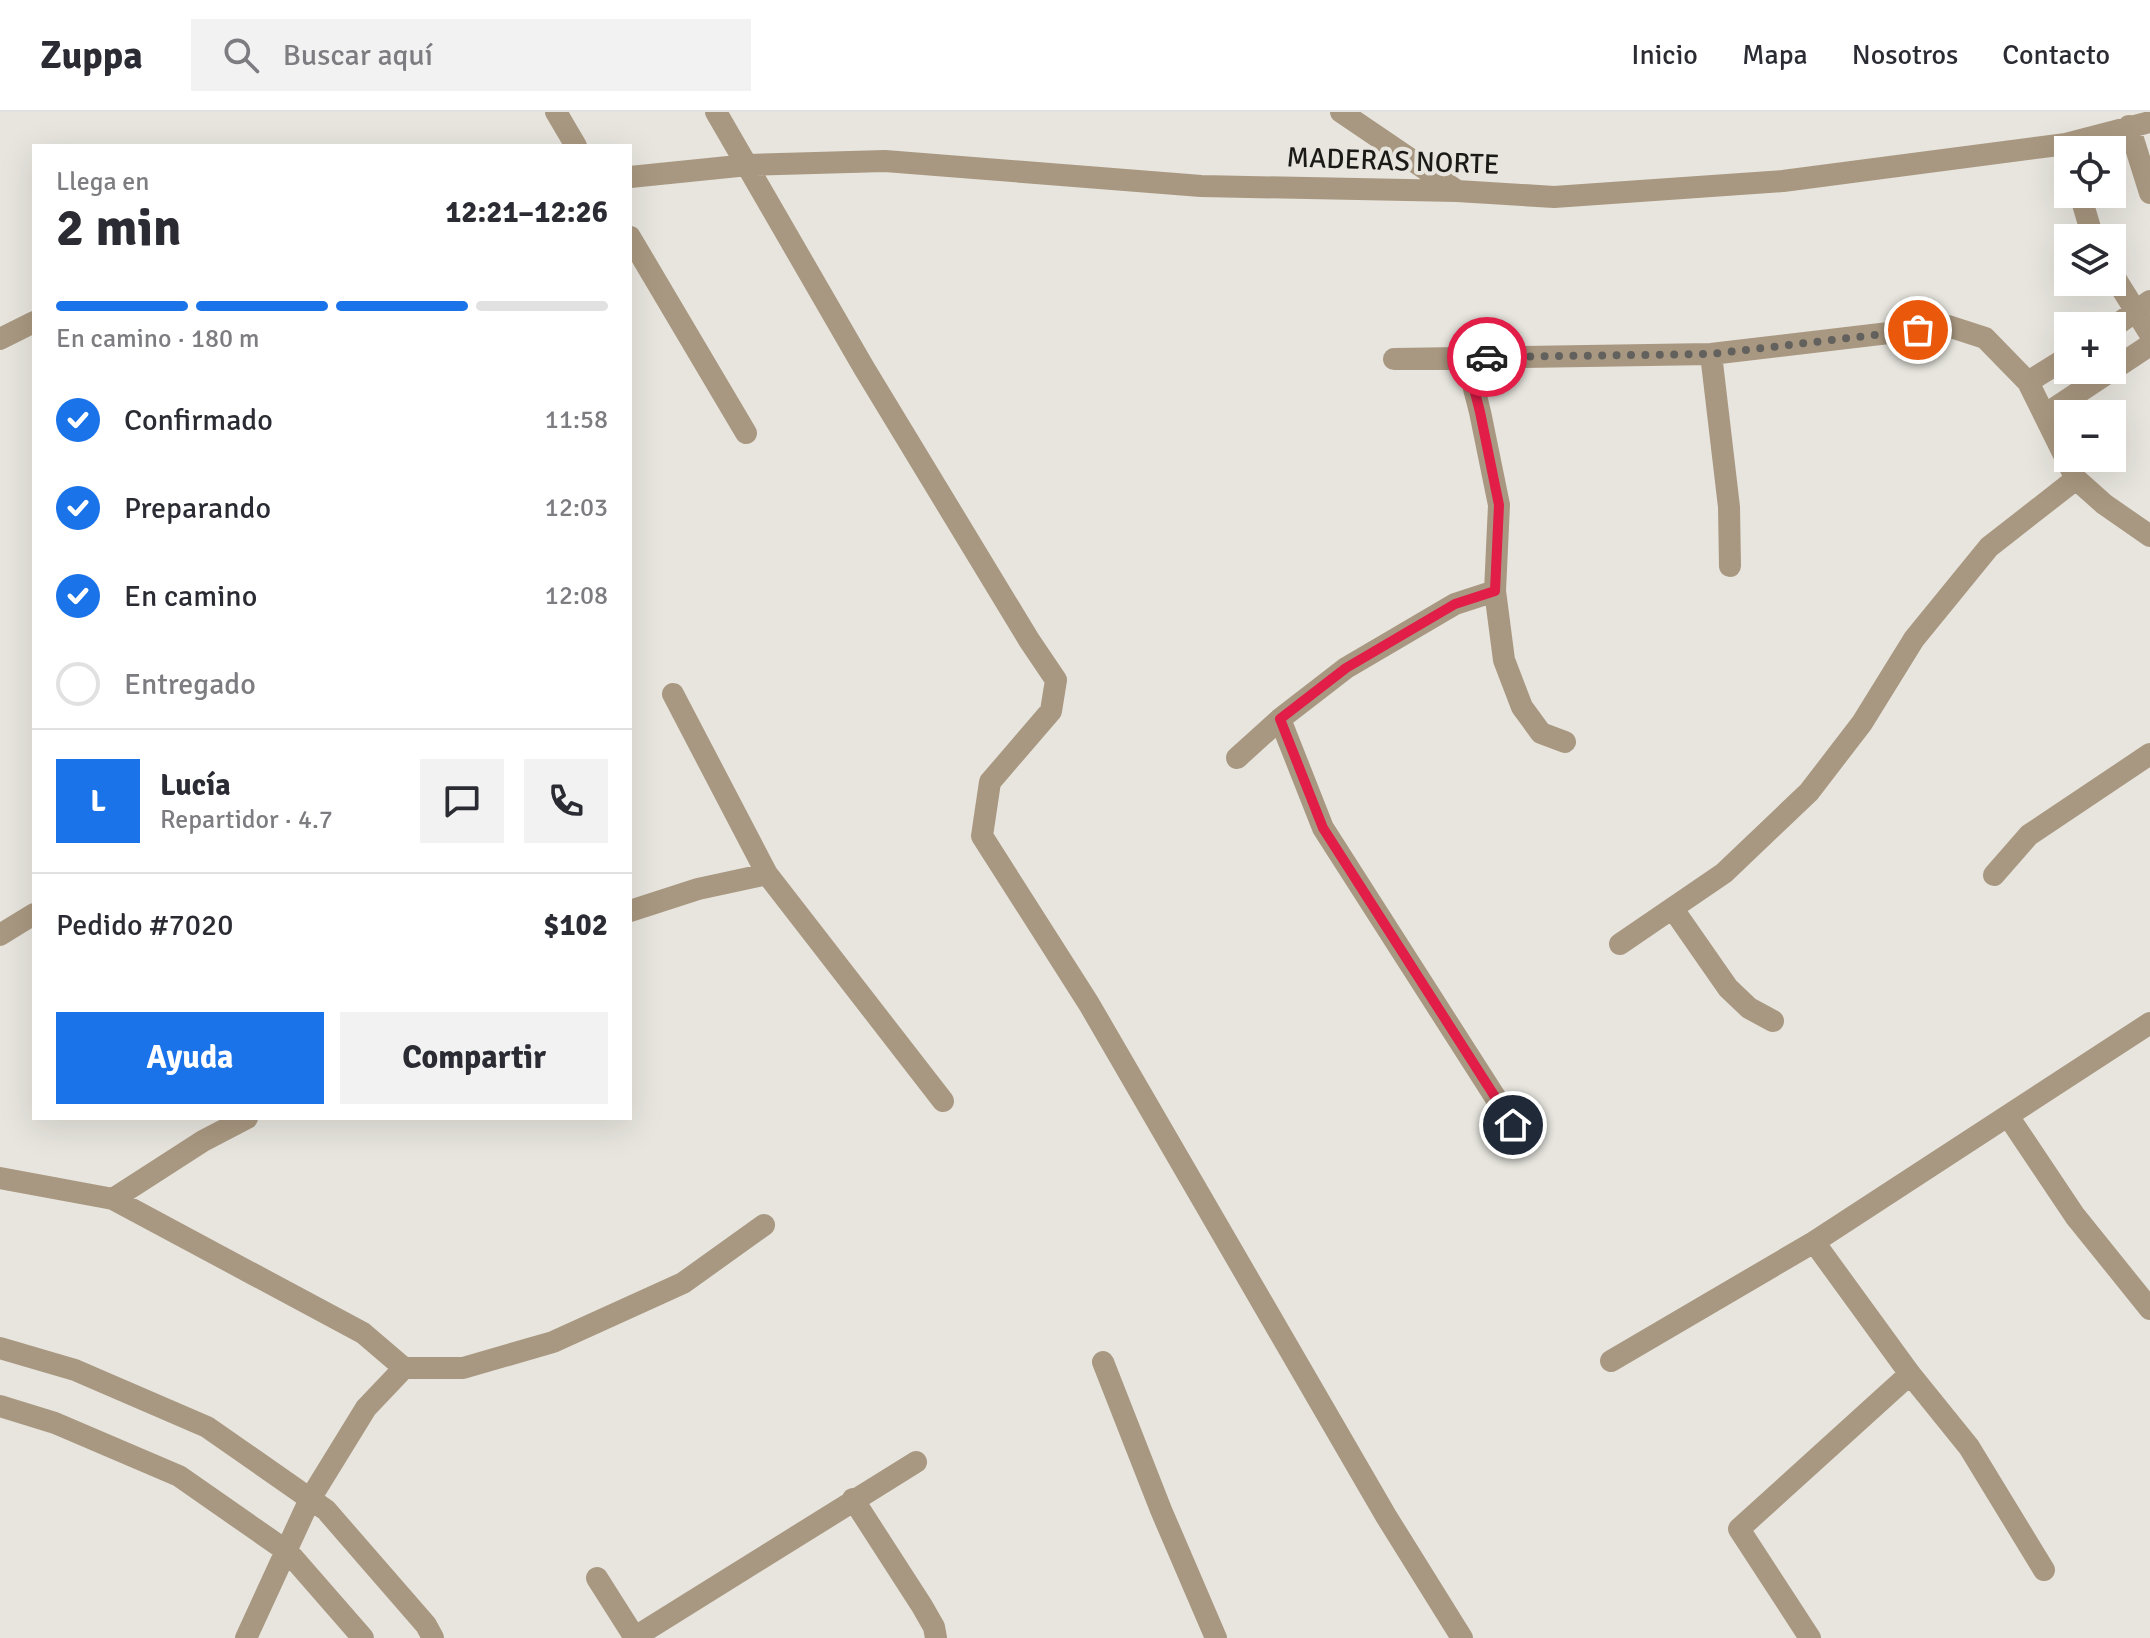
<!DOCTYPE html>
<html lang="es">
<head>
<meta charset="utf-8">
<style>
	:root { --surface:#fff; --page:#f2f2f3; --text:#2b2b33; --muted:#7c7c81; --line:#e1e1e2; --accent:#1a73e8 }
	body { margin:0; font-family:Signika,sans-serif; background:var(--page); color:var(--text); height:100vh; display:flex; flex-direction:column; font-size:30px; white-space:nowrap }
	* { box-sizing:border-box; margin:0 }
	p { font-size:26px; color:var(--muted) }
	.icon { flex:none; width:44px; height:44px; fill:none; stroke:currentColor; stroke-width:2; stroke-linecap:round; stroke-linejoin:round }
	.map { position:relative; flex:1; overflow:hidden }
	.details { position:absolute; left:32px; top:32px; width:600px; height:976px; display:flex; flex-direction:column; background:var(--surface); border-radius:0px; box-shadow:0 8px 32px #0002 }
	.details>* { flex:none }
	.tools { position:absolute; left:2054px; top:24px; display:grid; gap:16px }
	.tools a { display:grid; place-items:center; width:72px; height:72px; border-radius:0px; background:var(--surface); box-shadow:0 8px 32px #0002; font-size:40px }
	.pin { position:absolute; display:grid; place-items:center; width:68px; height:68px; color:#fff; margin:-34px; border:4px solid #fff; border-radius:50%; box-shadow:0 2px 8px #0007 }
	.courier { position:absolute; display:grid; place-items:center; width:80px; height:80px; margin:-40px; border:6px solid #e11d48; border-radius:50%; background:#fff; color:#222; box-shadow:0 2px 10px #0007 }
	.overview em { font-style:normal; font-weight:800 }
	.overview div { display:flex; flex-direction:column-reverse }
	.overview { display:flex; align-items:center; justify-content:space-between; height:136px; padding:0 24px }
	h1 { font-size:52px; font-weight:800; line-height:60px }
	.bar { display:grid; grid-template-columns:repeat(4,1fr); gap:12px 8px; align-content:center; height:96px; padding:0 24px }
	.bar i { height:10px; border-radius:6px; background:var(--line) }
	.bar .active { background:var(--accent) }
	.bar p { grid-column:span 4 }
	.line { display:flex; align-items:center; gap:20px; padding:0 24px; border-top:2px solid var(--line) }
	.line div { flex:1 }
	.round { display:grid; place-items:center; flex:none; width:84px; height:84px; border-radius:0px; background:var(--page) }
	ol { padding:0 24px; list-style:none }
	li { display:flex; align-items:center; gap:24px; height:88px }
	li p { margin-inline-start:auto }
	li .icon { padding:8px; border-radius:50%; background:var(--accent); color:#fff; stroke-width:4 }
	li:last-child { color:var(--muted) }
	li i { width:44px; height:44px; border:4px solid var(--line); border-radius:50% }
	.action { display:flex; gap:16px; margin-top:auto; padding:16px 24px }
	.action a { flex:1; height:92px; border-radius:0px; background:var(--accent); color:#fff; font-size:32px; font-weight:800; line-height:92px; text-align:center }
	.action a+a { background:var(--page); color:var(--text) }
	header { display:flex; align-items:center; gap:48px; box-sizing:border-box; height:112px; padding:0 40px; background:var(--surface); border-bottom:2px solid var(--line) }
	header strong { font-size:38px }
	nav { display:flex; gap:44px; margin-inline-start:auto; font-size:28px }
	.search { width:560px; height:72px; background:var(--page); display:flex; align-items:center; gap:20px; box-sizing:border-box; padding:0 28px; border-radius:0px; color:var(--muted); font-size:30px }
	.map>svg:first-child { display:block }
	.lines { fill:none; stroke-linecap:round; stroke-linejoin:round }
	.minor { stroke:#a99881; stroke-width:22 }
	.done { stroke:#62615d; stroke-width:8; stroke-dasharray:0 14.4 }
	.route { stroke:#e11d48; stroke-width:10 }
	.labels { text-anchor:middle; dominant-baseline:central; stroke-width:8; stroke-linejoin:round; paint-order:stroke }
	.street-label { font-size:28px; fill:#1b1a17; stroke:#e7e5de }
</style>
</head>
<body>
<header>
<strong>Zuppa</strong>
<div class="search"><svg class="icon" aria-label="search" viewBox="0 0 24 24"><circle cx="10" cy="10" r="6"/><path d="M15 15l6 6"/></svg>Buscar aquí</div>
<nav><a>Inicio</a><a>Mapa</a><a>Nosotros</a><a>Contacto</a></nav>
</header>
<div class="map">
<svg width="2150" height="1526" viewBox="0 0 2150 1526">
	<rect width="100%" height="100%" fill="#e7e5de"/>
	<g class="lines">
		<path class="minor" d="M556 0 576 34
			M716 0 864 256 1029 528 1056 568 1051 599 990 670 982 724 1089 892 1386 1404 1462 1526
			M1341 0 1456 78
			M2129 14 2150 81
			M630 65 748 53 885 49 1201 74 1457 79 1554 85 1783 69 2066 32 2150 10
			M2080 82 2093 126
			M630 125 746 321
			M2112 161 2150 222
			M2112 216 2150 189
			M0 227 34 210
			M1711 242 1729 395 1730 454
			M1466 245 1480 300 1499 393 1495 479 1504 548 1522 595 1541 621 1565 630
			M1394 247 1711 242 1948 214 1985 226 2028 270 2076 367 2104 392 2150 424
			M2028 270 2068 245
			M2046 302 2150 233
			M673 582 767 762
			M1280 607 1323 716 1513 1013
			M1237 646 1280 607 1346 556 1455 492 1495 479
			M1994 763 2029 723 2150 642
			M1673 797 1728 876 1749 896 1773 909
			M630 799 698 777 767 762 943 989
			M0 823 34 802
			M1620 832 1724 761 1809 680 1862 611 1914 527 1989 435 2076 367
			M2008 1004 2075 1104 2150 1197
			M0 1066 113 1087 363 1221 404 1256 366 1296 310 1387 246 1526
			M113 1087 203 1029 247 1006
			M1814 1130 1910 1262 1969 1335 2044 1458
			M0 1236 75 1258 207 1315 326 1398 426 1513 433 1526
			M1611 1249 1814 1130 2150 911
			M1103 1250 1161 1398 1216 1526
			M404 1256H463L553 1230 683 1171 764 1113
			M0 1294 55 1311 179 1364 288 1440 363 1526
			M853 1387 922 1494 934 1515 936 1526
			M597 1466 635 1526
			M635 1525 916 1350
			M1810 1526 1739 1417 1910 1262"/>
	</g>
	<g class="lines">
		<path class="done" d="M1487 245 1711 242 1918 218"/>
		<path class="route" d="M1487 245H1466L1480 300 1499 393 1495 479 1455 492 1346 556 1280 607 1323 716 1513 1013"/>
	</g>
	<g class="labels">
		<g class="street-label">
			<text transform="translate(1393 49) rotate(2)">MADERAS NORTE</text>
		</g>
	</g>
</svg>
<div class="tools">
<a><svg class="icon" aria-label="locate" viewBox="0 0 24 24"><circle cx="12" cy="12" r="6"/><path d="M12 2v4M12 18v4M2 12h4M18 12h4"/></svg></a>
<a><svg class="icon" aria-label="layers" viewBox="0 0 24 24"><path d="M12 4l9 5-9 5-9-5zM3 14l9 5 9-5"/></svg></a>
<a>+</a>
<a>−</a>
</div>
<div class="pin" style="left:1918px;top:218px;background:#ea580c"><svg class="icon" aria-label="bag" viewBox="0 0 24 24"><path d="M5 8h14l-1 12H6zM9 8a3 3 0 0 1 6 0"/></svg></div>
<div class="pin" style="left:1513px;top:1013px;background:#1f2937"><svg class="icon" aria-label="home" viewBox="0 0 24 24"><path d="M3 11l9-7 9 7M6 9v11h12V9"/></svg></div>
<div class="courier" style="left:1487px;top:245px"><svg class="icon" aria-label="car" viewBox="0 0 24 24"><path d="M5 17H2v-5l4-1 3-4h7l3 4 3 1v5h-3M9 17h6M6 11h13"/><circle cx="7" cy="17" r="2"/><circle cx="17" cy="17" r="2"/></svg></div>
<section class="details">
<div class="overview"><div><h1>2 min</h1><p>Llega en</p></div><em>12:21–12:26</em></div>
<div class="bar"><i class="active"></i><i class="active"></i><i class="active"></i><i></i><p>En camino · 180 m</p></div>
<ol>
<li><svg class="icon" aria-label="check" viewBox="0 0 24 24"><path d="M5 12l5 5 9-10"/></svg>Confirmado<p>11:58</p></li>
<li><svg class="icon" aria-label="check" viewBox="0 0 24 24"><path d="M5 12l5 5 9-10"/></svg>Preparando<p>12:03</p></li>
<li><svg class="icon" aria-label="check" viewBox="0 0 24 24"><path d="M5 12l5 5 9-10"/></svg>En camino<p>12:08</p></li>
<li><i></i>Entregado</li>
</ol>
<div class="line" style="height:144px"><b class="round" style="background:var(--accent);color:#fff">L</b><div><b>Lucía</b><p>Repartidor · 4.7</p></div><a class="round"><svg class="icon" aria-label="chat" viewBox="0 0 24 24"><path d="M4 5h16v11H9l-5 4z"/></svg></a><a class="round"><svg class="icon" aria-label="phone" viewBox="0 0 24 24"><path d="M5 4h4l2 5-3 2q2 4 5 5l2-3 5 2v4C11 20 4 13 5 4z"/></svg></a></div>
<div class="line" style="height:104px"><div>Pedido #7020</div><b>$102</b></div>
<div class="action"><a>Ayuda</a><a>Compartir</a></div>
</section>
</div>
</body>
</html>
